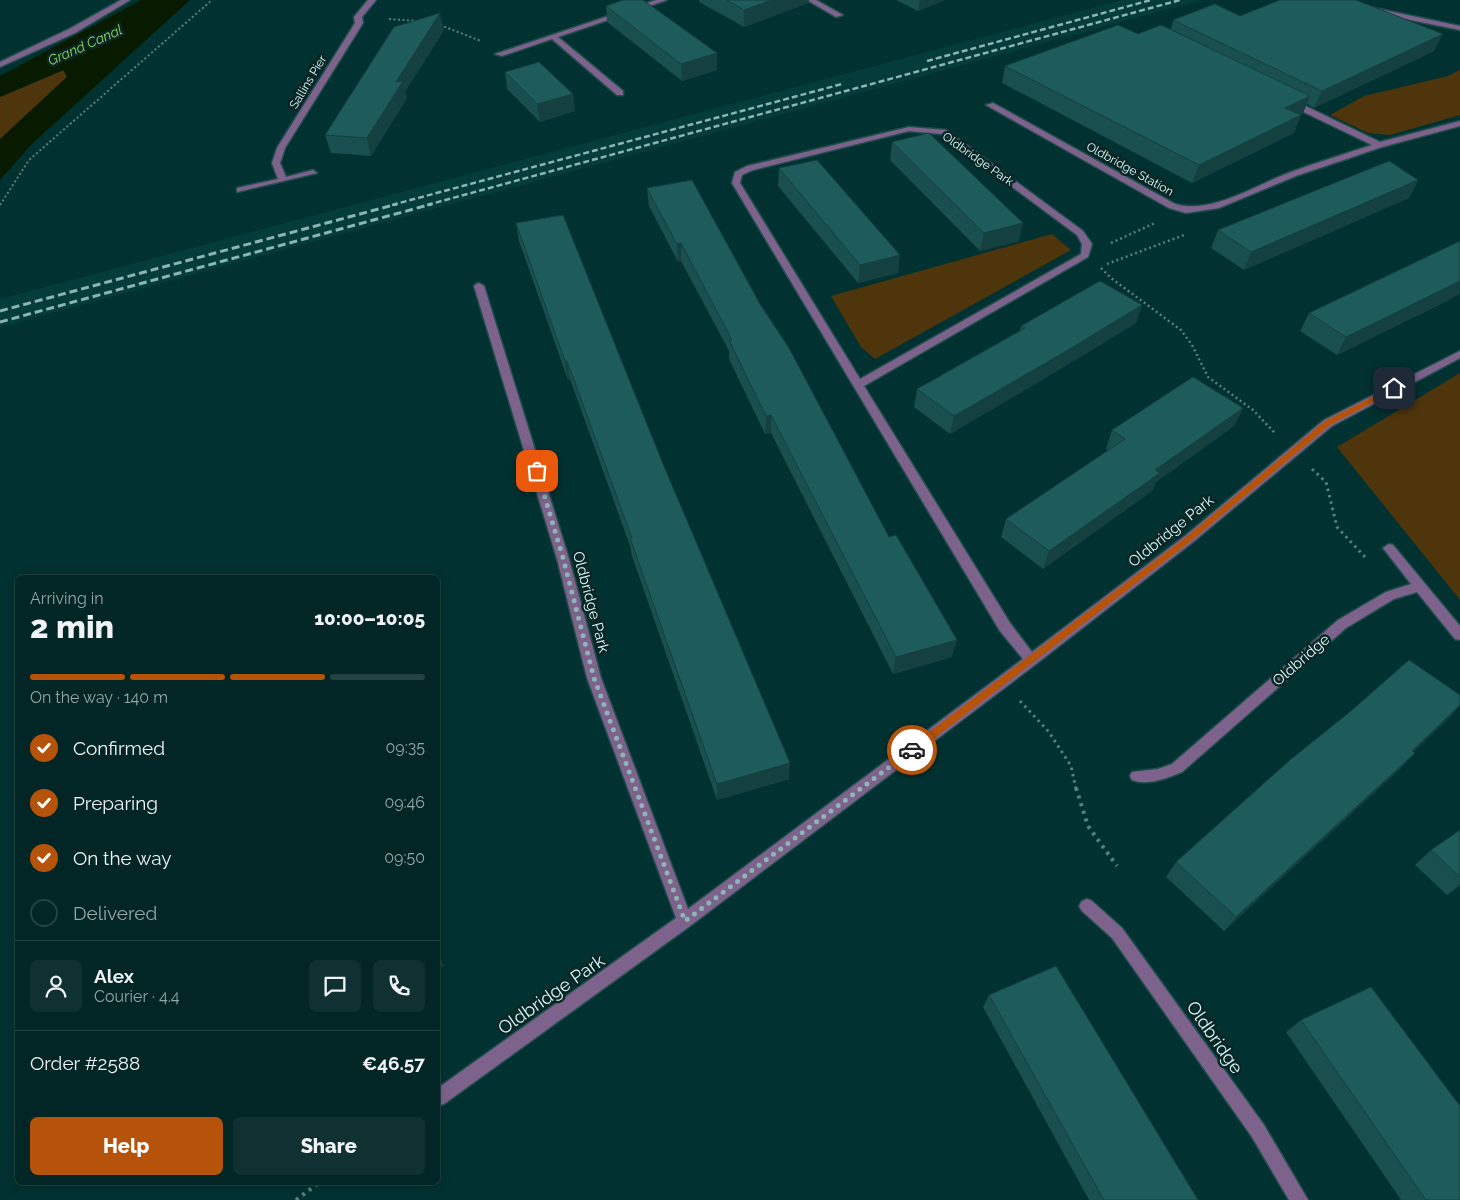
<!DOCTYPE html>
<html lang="en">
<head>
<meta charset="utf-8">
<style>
	:root { --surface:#022525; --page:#103132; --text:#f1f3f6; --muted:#96a5a7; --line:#234242; --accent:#b45309 }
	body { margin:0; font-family:Raleway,sans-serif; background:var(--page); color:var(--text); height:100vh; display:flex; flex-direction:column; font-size:19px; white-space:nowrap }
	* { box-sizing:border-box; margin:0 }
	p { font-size:16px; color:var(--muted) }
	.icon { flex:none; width:28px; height:28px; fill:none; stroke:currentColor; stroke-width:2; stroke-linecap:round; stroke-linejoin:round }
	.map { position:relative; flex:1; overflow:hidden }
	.drawer { position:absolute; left:15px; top:575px; width:425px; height:610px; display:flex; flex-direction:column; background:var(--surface); border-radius:8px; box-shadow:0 2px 12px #0003,0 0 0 1px var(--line) }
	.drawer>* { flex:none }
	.pin { position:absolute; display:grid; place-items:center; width:42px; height:42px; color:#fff; margin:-21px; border-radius:10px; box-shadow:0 2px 8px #0006 }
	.courier { position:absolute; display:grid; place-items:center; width:50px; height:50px; margin:-25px; border:4px solid #b45309; border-radius:50%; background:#fff; color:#222; box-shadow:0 1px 6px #0007 }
	.headline em { font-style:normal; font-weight:800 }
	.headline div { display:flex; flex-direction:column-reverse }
	.headline { display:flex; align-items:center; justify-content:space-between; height:85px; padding:0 15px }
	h1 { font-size:32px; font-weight:800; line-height:38px }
	.bar { display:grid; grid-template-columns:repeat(4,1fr); gap:8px 5px; align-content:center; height:60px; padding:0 15px }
	.bar i { height:6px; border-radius:4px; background:var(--line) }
	.bar .on { background:var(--accent) }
	.bar p { grid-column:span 4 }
	.line { display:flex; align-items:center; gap:12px; padding:0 15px; border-top:1px solid var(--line) }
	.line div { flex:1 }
	.round { display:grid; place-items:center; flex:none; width:52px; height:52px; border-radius:8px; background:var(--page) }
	ol { padding:0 15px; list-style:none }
	li { display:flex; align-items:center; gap:15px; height:55px }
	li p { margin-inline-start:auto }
	li .icon { padding:5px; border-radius:50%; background:var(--accent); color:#fff; stroke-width:4 }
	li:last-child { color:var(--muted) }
	li i { width:28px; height:28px; border:2px solid var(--line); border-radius:50% }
	.cta { display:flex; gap:10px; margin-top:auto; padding:10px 15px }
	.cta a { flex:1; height:58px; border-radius:8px; background:var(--accent); color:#fff; font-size:20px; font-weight:800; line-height:58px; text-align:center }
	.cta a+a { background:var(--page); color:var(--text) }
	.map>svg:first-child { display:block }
	.built { fill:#043c3b }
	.green { fill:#4e350c }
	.water { fill:#081b00 }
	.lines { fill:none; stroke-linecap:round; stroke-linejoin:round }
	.minor-casing { stroke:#204e4d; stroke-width:3 }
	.path-far3 { stroke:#568281; stroke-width:2; stroke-dasharray:2 2.5; stroke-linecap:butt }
	.path-far2 { stroke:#568281; stroke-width:2.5; stroke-dasharray:2 3; stroke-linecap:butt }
	.path-far1 { stroke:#568281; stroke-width:3; stroke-dasharray:2.5 4; stroke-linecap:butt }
	.path { stroke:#568281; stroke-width:4; stroke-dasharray:3 5; stroke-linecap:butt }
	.minor { fill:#7d628b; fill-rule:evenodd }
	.rail-far1 { stroke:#8bb4b3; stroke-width:2.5; stroke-dasharray:6 3; stroke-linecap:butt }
	.rail { stroke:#8bb4b3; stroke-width:3; stroke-dasharray:8 4; stroke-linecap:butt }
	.wall { fill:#194f4e }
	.shaded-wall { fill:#144040 }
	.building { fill:#1d5c5b; stroke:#144040 }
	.route { fill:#b45309 }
	.done { stroke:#8cb6b5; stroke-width:5; stroke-dasharray:0 9 }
	.labels { text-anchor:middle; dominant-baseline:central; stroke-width:5; stroke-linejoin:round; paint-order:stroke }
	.far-street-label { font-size:12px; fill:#d7fdfc; stroke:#0b2525 }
	.far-water-label { font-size:14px; font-style:italic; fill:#8ddb54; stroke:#0b2525 }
	.street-label { font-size:15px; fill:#d7fdfc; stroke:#0b2525 }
	.near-street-label { font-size:18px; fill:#d7fdfc; stroke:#0b2525 }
</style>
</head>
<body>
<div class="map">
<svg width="1460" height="1200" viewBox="0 0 1460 1200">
	<rect width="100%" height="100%" fill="#023131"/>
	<path class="built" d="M1122 0H1202L0 327V299Z"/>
	<path class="green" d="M64 70 67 77 0 139V97Z
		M1460 70V115L1390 135 1368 133 1330 115 1364 96 1448 76Z
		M1052 234 1071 250 875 359 861 347 831 296Z
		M1460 373V600L1337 447Z"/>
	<path class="water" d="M141 0H190L33 143 0 180V139L67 77 63 70 0 97V76Z"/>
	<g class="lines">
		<defs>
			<path id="minor" d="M121 0H130L75 33 0 67V62L69 29Z
				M368 0H376L362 17 363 23 285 148 280 163 286 177 313 170 317 173 237 192V188L278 179 272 163 277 148 355 23 354 17Z
				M656 0H667L558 37 623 91V95H617L552 39 502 56 495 54Z
				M807 0H816L843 15 836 17Z
				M1374 8 1460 26V30L1371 12V8Z
				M1287 100H1293L1380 142 1460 121V126L1382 147 1296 176 1219 208 1186 213 1169 208 986 105 993 103 1175 204C1212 215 1257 184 1291 172 1318 162 1345 154 1372 145L1287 104Z
				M909 127 946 130 1083 231 1092 244 1088 257 864 386 1010 623 1032 652 1185 536 1324 420 1460 351V358L1332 426 1193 542 1036 664 690 926 444 1104 438 1106V1088L676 918 587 678 557 559 474 286 476 284 479 283 484 286 569 559 601 678 688 909 1023 659 1000 631 732 183 735 172 747 166ZM909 131 941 134 1077 235 1082 244 1081 254 860 379 740 183 742 175 753 170Z
				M1389 544 1393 545 1460 626V640L1455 639 1417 592 1394 599 1346 628 1182 772C1167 778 1149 786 1132 780L1130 776 1132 772 1158 769 1172 764 1338 620 1386 592 1411 584 1383 548Z
				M1087 899 1092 901 1122 928 1264 1125 1308 1200H1289L1252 1137 1112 938 1082 911 1079 906 1082 901Z"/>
		</defs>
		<use href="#minor" class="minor-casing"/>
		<path class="path-far3" d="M389 19 417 21
			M440 25 481 41
			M0 205 29 160 212 0"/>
		<path class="path-far2" d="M1111 243 1155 223
			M1107 264 1184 235
			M1101 268 1111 278 1181 330 1192 345 1208 377 1253 410 1275 433"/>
		<path class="path-far1" d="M1312 469 1326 482 1337 527 1365 557
			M1020 701 1049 732 1071 766 1076 789"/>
		<path class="path" d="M1076 788 1088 826 1117 866
			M296 1200 320 1182"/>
		<use href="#minor" class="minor"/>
		<path class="rail-far1" d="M927 61 1151 0
			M392 205 842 84
			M427 205 1180 0"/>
		<path class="rail" d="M0 311 397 204
			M0 322 432 204"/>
	</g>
	<path class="wall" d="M699 0H809L808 3 744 27 699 2Z
		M896 0H945L918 11Z
		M606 6 717 53V70L682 81 607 22Z
		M1240 16 1434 51 1314 108 1307 104 1303 113 1300 115 1294 133 1192 183 1002 83 1005 66 1138 34 1171 29 1173 20Z
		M444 30 405 92 407 98 371 156 331 153 325 135Z
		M505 72 575 111 540 122 507 89Z
		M892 142 1019 241 980 251 890 160Z
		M779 168 898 273 858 283 778 186Z
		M1418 180 1409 198 1244 270 1211 248 1218 230Z
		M647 188 952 657 893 674 771 433 765 434 729 359V351L681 261 678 262 649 206Z
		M516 223 789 779 717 800 632 556 630 546 570 379 568 380 519 241Z
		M1449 300 1337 355 1300 331 1309 313Z
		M1136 323 1057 371 950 434 914 407 917 389 1020 331 1021 326Z
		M1243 408 1234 426 1156 482 1152 491 1043 569 1001 537 1006 519 1108 451 1106 449 1112 430Z
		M1451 716 1413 752 1400 769 1224 931 1166 877 1176 862Z
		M1460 830V886L1447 895 1415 865 1431 850Z
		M989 995 1198 1200H1089L983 1007Z
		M1301 1020 1460 1200H1401L1286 1032Z"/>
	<path class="shaded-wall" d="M772 0H809L808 3 744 27V10Z
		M920 0H945L918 11Z
		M440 13 444 30 405 92 407 98 371 156 367 138 396 82Z
		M1443 34 1434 51 1314 108 1322 91Z
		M717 53V70L682 81 681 64Z
		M573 94 575 111 540 122 537 104Z
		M1310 96 1303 113 1278 125 1285 108Z
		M1301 115 1294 133 1192 183 1199 165Z
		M1418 180 1409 198 1244 270 1251 252Z
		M1023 223 1019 241 980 251 984 233Z
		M681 243V261L678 262 677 244Z
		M900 255 898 273 858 283 860 265Z
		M1460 281V294L1337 355 1346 337Z
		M1142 305 1136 323 1057 371 950 434 954 416Z
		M565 361H567L570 379 568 380Z
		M1243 408 1234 426 1156 482 1152 491 1043 569 1049 551 1155 470Z
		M771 415V433L765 434 766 416Z
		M957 640 952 657 893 674 896 657Z
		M1460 705 1451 716 1398 767 1412 751Z
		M1415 753 1400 769 1224 931 1236 917Z
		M790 763 789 779 717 800V784Z
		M1460 884V886L1447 895Z
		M438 953 444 966 438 970Z"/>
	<path class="building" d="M623 0H643L717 53 681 64 606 6Z
		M726 0H772L744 10Z
		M1280 0H1356L1443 34 1322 91 1173 20 1215 4 1240 16Z
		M440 13 396 82 403 81 367 138 325 135 394 27Z
		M1118 25 1138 34 1161 25 1310 96 1285 108 1301 115 1199 165 1005 66Z
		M539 62 573 94 537 104 505 72Z
		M929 133 1023 223 984 233 892 142Z
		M817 160 900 255 860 265 779 168Z
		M1389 161 1418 180 1251 252 1218 230Z
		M692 180 760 304 789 348 889 537 896 535 957 640 896 657 771 415 766 416 729 340H732L681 243 677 244 647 188Z
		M563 215 663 464 790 763 717 784 630 538H632L567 361H565L516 223Z
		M1460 241V281L1346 337 1309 313Z
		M1100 281 1142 305 1063 353 954 416 917 389 1025 328 1021 326Z
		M1193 377 1243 408 1155 470 1160 473 1049 551 1006 519 1125 439 1112 430Z
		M1409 660 1460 695V705L1412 751 1415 753 1236 917 1176 862 1290 760 1351 711Z
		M1460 830V877L1431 850Z
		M1056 966 1198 1200H1104L989 995Z
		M1371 987 1460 1106V1200H1426L1301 1020Z"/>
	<path class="route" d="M1394 386 1396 390 1330 425 1191 541 915 753H908V748L1186 537 1325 421Z"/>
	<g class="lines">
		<path class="done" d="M537 471 563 558 594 678 685 921 912 750"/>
	</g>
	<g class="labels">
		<g class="far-street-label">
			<text transform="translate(308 82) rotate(-59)">Sallins Pier</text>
			<text transform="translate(978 159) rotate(35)">Oldbridge Park</text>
			<text transform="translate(1130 169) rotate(29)">Oldbridge Station</text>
		</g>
		<g class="far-water-label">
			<text transform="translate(85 45) rotate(-24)">Grand Canal</text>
		</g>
		<g class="street-label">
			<text transform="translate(1171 531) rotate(-39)">Oldbridge Park</text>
			<text transform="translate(591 602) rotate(75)">Oldbridge Park</text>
			<text transform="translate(1301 660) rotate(-41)">Oldbridge</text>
		</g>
		<g class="near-street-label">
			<text transform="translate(551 994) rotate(-35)">Oldbridge Park</text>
			<text transform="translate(1215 1037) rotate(55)">Oldbridge</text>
		</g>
	</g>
</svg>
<div class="pin" style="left:537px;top:471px;background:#ea580c"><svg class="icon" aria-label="bag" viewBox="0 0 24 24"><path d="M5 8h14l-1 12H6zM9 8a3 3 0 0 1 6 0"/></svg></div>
<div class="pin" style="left:1394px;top:388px;background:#1f2937"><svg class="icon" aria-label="home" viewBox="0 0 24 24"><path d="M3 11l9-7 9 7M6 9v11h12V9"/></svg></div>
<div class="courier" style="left:912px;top:750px"><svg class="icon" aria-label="car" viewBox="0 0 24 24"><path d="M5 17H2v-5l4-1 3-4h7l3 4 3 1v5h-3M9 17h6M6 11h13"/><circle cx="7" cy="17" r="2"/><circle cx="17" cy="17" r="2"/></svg></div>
<section class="drawer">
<div class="headline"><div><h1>2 min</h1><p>Arriving in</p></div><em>10:00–10:05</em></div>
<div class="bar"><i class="on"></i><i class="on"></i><i class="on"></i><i></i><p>On the way · 140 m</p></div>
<ol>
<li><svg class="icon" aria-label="check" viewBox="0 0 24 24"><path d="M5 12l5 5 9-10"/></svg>Confirmed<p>09:35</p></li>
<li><svg class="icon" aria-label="check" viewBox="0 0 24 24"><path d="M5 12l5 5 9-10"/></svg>Preparing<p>09:46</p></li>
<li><svg class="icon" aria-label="check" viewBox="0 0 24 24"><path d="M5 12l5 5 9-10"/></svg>On the way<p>09:50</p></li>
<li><i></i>Delivered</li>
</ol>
<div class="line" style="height:90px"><a class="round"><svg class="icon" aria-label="person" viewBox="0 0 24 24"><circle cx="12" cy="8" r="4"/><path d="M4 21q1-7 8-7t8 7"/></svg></a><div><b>Alex</b><p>Courier · 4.4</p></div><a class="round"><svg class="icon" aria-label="chat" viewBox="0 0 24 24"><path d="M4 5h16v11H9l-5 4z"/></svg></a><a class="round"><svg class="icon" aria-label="phone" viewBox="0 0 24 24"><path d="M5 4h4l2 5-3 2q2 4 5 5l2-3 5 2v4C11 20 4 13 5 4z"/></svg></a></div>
<div class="line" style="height:65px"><div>Order #2588</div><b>€46.57</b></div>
<div class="cta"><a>Help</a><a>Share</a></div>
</section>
</div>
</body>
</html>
